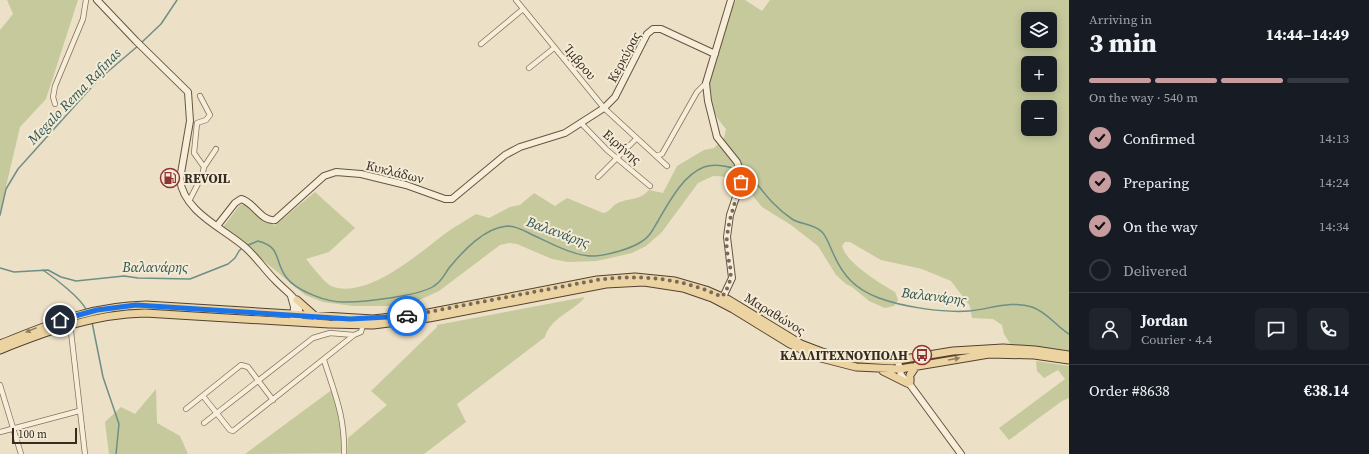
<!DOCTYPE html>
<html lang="en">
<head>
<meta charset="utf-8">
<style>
	:root { --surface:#171b24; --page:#20242c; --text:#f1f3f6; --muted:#9ea1a6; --line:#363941; --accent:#c69c9f }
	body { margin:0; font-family:"Source Serif 4",serif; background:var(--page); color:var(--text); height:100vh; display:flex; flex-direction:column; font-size:15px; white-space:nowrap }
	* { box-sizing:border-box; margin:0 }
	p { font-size:13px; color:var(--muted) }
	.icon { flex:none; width:22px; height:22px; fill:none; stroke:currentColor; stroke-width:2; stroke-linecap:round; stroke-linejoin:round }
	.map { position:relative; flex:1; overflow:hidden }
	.panel { display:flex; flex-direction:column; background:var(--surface); width:300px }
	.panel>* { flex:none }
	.fabs { position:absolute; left:1021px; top:12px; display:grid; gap:8px }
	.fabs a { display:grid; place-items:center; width:36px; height:36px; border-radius:6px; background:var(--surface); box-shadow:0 2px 10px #0003; font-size:20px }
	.scale { position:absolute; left:12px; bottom:10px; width:65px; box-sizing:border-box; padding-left:4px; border:2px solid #372b20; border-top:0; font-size:11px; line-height:14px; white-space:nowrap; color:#372b20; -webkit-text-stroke:3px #f3ebd6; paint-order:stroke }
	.pin { position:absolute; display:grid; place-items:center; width:34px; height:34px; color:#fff; margin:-17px; border:2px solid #fff; border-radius:50%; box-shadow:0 1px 4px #0007 }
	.courier { position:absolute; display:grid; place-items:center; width:40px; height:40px; margin:-20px; border:3px solid #1a73e8; border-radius:50%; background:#fff; color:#222; box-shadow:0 1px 5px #0007 }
	.head em { font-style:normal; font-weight:800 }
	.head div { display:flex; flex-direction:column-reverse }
	.head { display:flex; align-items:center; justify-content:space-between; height:68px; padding:0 20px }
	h1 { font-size:26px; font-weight:800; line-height:30px }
	.bar { display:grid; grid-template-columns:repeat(4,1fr); gap:6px 4px; align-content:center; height:48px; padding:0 20px }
	.bar i { height:5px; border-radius:3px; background:var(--line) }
	.bar .on { background:var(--accent) }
	.bar p { grid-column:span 4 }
	.line { display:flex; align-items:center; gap:10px; padding:0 20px; border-top:1px solid var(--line) }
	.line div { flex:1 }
	.round { display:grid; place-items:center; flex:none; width:42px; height:42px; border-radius:6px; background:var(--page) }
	ol { padding:0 20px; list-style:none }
	li { display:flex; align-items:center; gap:12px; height:44px }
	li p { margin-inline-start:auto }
	li .icon { padding:4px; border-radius:50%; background:var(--accent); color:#111; stroke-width:4 }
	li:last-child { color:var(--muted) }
	li i { width:22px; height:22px; border:2px solid var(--line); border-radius:50% }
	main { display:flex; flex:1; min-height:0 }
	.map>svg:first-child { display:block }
	.green { fill:#c5c99c; fill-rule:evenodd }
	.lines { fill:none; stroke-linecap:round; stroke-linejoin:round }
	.stream { stroke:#6f8e86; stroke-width:1.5 }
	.street-casing { stroke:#86725e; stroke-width:6 }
	.secondary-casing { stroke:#685441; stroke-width:8 }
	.primary-casing { stroke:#544131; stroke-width:9 }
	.street { stroke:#f7eeda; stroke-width:4.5 }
	.secondary { stroke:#f7eeda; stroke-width:6 }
	.primary { stroke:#ecd3a2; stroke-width:7 }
	.oneway { fill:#927f61 }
	.done { stroke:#766a5a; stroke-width:4; stroke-dasharray:0 7.2 }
	.route { stroke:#1a73e8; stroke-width:5 }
	.labels { text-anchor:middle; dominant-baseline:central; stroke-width:4; stroke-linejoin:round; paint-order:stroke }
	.street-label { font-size:13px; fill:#372b20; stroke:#f3ebd6 }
	.poi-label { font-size:13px; font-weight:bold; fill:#372b20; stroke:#f3ebd6; text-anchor:start }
	.water-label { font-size:14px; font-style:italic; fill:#315653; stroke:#f3ebd6 }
</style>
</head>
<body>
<main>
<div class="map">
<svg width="1069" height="454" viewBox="0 0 1069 454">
	<rect width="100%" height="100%" fill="#ece0c7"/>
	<path class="green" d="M7 0H78L46 99 20 127 0 212V30L13 14Z
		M736 0H745L762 11 770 0H1069V351L1011 345 1004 334 1002 325 993 319 972 318 970 306 951 281 922 269 881 260 850 242H845L842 246C847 264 880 283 895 292L898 300 894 306 885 308 869 301 852 287 846 284 836 275 818 246 791 225 762 207 744 185 731 177 713 176 698 183 662 232 646 246 632 253 597 261 568 262 552 259 517 244 509 243 500 245 439 291 415 302 391 306H353L323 302 305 295 223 227 240 205 245 204 274 226 315 192 355 228 329 252 306 259C311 265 324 282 331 286 366 300 417 255 442 236 452 228 465 221 476 214L489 218 510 207 520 205 534 193 555 206 567 198 603 213C610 212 611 207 616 204 628 197 638 202 649 190L663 193 677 166 704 150 714 148 724 138 726 129C719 121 714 114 711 103 704 79 725 23 736 0ZM1028 19H1050V41H1028ZM1028 63H1050V85H1028ZM1028 107H1050V129H1028Z
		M585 297C574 311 550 318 545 337L457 404 466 422 424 454H347L348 438 387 405 371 391 437 327V325Z
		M1036 361 1069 366V398L1062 401 1009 440 999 428 1065 379 1058 370 1044 378 1037 371Z
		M156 389 157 423 180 436 188 454H109L105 422 121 407 135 414Z
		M333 389 341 421 343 453 245 454Z"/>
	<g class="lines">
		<path class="stream" d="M141 43 161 24 177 0
			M743 170 746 171C761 188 772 206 792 219 801 225 813 223 822 232 827 237 830 247 833 253 843 276 855 289 879 298 903 307 944 313 969 311 990 309 1012 300 1032 307 1047 312 1056 326 1069 334
			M0 215 6 189 18 169 98 80 139 45
			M246 246 258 241C282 247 274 261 286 277 296 291 328 303 346 302 365 302 419 296 434 286 442 281 444 275 449 268 463 251 484 228 507 226 518 226 526 232 535 236 552 244 576 257 595 256 608 255 630 249 641 242 650 237 653 229 658 221 669 202 683 175 704 167 714 163 727 166 737 169
			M0 268 14 272 48 270 61 277 76 281 124 276 138 278 190 279 228 264 235 258 239 251 242 248
			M43 270C56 279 81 298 87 311
			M92 322 103 377 119 424 116 454"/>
		<defs>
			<path id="street" d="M516 0 604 108 667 166
				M481 44 523 9
				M529 68 554 48
				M55 104 53 97 55 86 83 19 86 0
				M581 123 607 150 650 186
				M656 156 662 154 697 92 706 83
				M204 167 216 149
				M598 177 636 139
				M189 201 202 176 204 167 194 153 197 123 206 120 210 115 200 96
				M70 323 85 454
				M324 360C335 395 345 416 344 454
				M0 385 21 454
				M203 396 230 430 233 431 354 335 361 332 363 325
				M186 409 241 365 248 367 273 400
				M204 423 313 338 330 333 354 335
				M0 432 79 411"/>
			<path id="secondary" d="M97 0 136 41 188 92 190 121 180 179C183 212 225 229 246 248 257 258 265 270 275 280 290 296 302 298 299 322
				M217 226 235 203 241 199C254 202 261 222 275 220L324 176 336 172 361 174 406 185 445 199H452L505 155 520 147 565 133 604 108 615 97 647 34 653 29H661L715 54
				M291 296 294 307 293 322
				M723 297 732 278 727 237 730 215 740 185 741 173 737 162 717 137 708 101 706 83 731 0
				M898 361 901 375 911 386 961 454"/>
			<path id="primary" d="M297 300 315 316
				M0 344C51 324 90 306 146 305L373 319 428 313 597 280 635 277 675 281 706 290 729 300 801 344 822 352 844 358 892 361 953 351 1003 348 1035 350 1069 355
				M0 350C47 331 94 314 145 313L329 324 373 325 429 318 606 284 644 282 683 288 712 298 733 309 790 344 821 358 856 367 900 369 989 354 1034 355 1069 360
				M883 371 907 383
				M910 382V375L916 366"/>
		</defs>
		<use href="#street" class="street-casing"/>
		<use href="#secondary" class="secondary-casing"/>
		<use href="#primary" class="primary-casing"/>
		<use href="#street" class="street"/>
		<use href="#secondary" class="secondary"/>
		<use href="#primary" class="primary"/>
	</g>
	<defs><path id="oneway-solid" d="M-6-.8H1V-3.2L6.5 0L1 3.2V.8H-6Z"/></defs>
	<g class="oneway">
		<use href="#oneway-solid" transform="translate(31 330) rotate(158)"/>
		<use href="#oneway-solid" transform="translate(954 359) rotate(-10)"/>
	</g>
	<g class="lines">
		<path class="done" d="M407 316 597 280C640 274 683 278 722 297 740 271 724 263 727 237 729 217 736 201 741 182"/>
		<path class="route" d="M60 320 97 310 136 305 350 319 407 316"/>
	</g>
	<defs>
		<symbol id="fuel-ring" viewBox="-11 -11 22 22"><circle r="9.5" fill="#f3ebd6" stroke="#913234" stroke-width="1.5"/><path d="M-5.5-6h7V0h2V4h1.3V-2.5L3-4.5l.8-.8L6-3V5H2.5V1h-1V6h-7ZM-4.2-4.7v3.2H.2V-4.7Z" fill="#913234"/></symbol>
		<symbol id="bus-ring" viewBox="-11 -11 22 22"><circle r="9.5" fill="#f3ebd6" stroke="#913234" stroke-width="1.5"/><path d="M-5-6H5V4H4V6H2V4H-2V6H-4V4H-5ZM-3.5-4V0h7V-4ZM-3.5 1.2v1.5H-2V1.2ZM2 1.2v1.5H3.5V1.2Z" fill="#913234"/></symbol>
	</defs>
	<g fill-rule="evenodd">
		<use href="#fuel-ring" x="159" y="167" width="22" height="22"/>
		<use href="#bus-ring" x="911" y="344" width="22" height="22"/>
	</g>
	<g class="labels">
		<g class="street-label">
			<text transform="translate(624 57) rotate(-62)">Κερκύρας</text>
			<text transform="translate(580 62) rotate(50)">Ίμβρου</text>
			<text transform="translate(622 147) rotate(41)">Ειρήνης</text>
			<text transform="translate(395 172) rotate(14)">Κυκλάδων</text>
			<text transform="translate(775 314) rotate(31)">Μαραθώνος</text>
		</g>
		<g class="poi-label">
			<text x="184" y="178">REVOIL</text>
			<text x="908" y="355" text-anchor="end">ΚΑΛΛΙΤΕΧΝΟΥΠΟΛΗ</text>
		</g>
		<g class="water-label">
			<text transform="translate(74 96) rotate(-46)">Megalo Rema Rafinas</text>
			<text transform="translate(558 232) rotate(20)">Βαλανάρης</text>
			<text x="155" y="267">Βαλανάρης</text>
			<text transform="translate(934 296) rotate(7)">Βαλανάρης</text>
		</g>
	</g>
</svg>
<div class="fabs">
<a><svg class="icon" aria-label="layers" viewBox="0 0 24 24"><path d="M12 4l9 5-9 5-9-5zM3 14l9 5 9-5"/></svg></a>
<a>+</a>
<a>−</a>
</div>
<div class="scale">100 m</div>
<div class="pin" style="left:741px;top:182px;background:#ea580c"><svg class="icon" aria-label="bag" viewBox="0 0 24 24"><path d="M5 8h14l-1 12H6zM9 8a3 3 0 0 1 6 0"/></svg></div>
<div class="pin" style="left:60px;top:320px;background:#1f2937"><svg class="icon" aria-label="home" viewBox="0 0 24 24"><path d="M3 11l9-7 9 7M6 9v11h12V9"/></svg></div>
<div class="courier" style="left:407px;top:316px"><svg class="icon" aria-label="car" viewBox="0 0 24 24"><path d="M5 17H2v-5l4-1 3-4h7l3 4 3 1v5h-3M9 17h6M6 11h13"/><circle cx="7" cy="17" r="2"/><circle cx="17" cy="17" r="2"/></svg></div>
</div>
<section class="panel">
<div class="head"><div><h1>3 min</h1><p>Arriving in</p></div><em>14:44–14:49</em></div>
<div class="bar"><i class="on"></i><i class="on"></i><i class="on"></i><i></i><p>On the way · 540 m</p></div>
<ol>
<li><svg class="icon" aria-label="check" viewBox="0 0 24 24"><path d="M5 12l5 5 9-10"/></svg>Confirmed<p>14:13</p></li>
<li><svg class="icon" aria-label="check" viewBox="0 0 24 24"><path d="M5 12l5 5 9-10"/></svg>Preparing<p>14:24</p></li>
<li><svg class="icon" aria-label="check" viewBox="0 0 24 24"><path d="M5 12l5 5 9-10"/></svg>On the way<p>14:34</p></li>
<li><i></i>Delivered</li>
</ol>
<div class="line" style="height:72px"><a class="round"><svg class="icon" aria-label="person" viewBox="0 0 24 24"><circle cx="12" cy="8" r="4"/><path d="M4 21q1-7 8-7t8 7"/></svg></a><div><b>Jordan</b><p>Courier · 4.4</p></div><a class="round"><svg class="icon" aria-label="chat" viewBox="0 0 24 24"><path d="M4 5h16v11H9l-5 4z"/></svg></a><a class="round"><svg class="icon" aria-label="phone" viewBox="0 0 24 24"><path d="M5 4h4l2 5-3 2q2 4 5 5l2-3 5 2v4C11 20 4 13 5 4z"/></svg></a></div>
<div class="line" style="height:52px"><div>Order #8638</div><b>€38.14</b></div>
</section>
</main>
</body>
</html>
